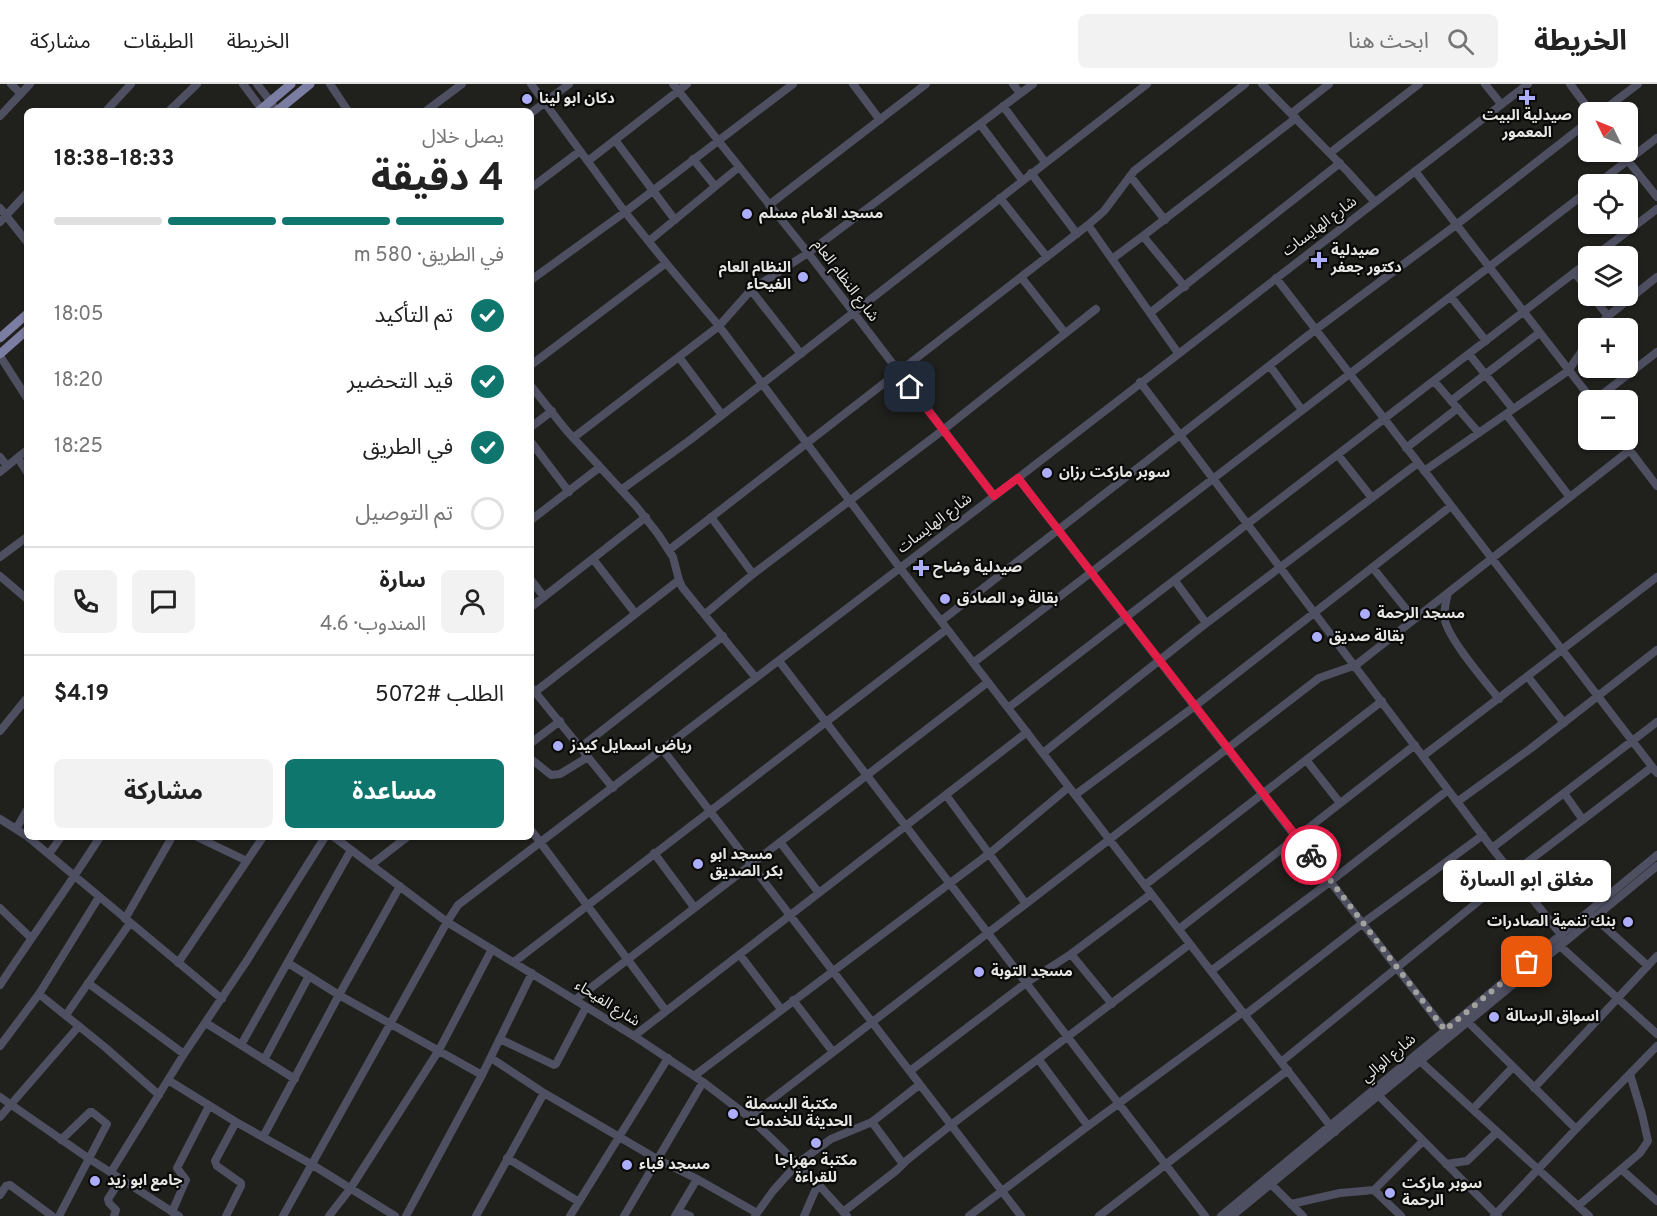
<!DOCTYPE html>
<html lang="ar">
<head>
<meta charset="utf-8">
<style>
	:root { --surface:#fff; --page:#f2f2f2; --text:#222; --muted:#767676; --line:#e0e0e0; --accent:#0f766e }
	body { margin:0; font-family:Overpass,"Noto Sans Arabic",sans-serif; background:var(--page); color:var(--text); direction:rtl; height:100vh; display:flex; flex-direction:column; font-size:22px; white-space:nowrap }
	* { box-sizing:border-box; margin:0 }
	p { font-size:20px; color:var(--muted) }
	.icon { flex:none; width:33px; height:33px; fill:none; stroke:currentColor; stroke-width:2; stroke-linecap:round; stroke-linejoin:round }
	.map { position:relative; flex:1; overflow:hidden; direction:ltr }
	.side { position:absolute; left:24px; top:24px; width:510px; height:732px; display:flex; flex-direction:column; background:var(--surface); border-radius:9px; box-shadow:0 2px 4px #0004; direction:rtl }
	.side>* { flex:none }
	.needle { width:39px; rotate:313deg }
	.buttons { position:absolute; left:1578px; top:18px; display:grid; gap:12px }
	.buttons a { display:grid; place-items:center; width:60px; height:60px; border-radius:9px; background:var(--surface); box-shadow:0 2px 4px #0004; font-size:30px }
	.pin { position:absolute; display:grid; place-items:center; width:51px; height:51px; color:#fff; margin:-26px; border-radius:12px; box-shadow:0 3px 9px #0006 }
	.courier { position:absolute; display:grid; place-items:center; width:60px; height:60px; margin:-30px; border:4px solid #e11d48; border-radius:50%; background:#fff; color:#222; box-shadow:0 2px 8px #0007 }
	.bubble { position:absolute; height:42px; border-radius:9px; background:var(--surface); box-shadow:0 2px 4px #0004; font-size:20px; font-weight:700; line-height:42px; text-align:center; direction:rtl }
	.head em { font-style:normal; font-weight:700 }
	.head div { display:flex; flex-direction:column-reverse }
	.head { display:flex; align-items:center; justify-content:space-between; height:102px; padding:0 30px }
	h1 { font-size:39px; font-weight:700; line-height:45px }
	.bar { display:grid; grid-template-columns:repeat(4,1fr); gap:9px 6px; align-content:center; height:72px; padding:0 30px }
	.bar i { height:8px; border-radius:4px; background:var(--line) }
	.bar .selected { background:var(--accent) }
	.bar p { grid-column:span 4 }
	.line { display:flex; align-items:center; gap:15px; padding:0 30px; border-top:2px solid var(--line) }
	.line div { flex:1 }
	.round { display:grid; place-items:center; flex:none; width:63px; height:63px; border-radius:9px; background:var(--page) }
	ol { padding:0 30px; list-style:none }
	li { display:flex; align-items:center; gap:18px; height:66px }
	li p { margin-inline-start:auto }
	li .icon { padding:6px; border-radius:50%; background:var(--accent); color:#fff; stroke-width:4 }
	li:last-child { color:var(--muted) }
	li i { width:33px; height:33px; border:3px solid var(--line); border-radius:50% }
	.cta { display:flex; gap:12px; margin-top:auto; padding:12px 30px }
	.cta a { flex:1; height:69px; border-radius:9px; background:var(--accent); color:#fff; font-size:24px; font-weight:700; line-height:69px; text-align:center }
	.cta a+a { background:var(--page); color:var(--text) }
	header { display:flex; align-items:center; gap:36px; box-sizing:border-box; height:84px; padding:0 30px; background:var(--surface); border-bottom:2px solid var(--line) }
	header strong { font-size:28px }
	nav { display:flex; gap:33px; margin-inline-start:auto; font-size:21px }
	.search { width:420px; height:54px; background:var(--page); display:flex; align-items:center; gap:15px; box-sizing:border-box; padding:0 21px; border-radius:9px; color:var(--muted); font-size:22px }
	.map>svg:first-child { display:block }
	.lines { fill:none; stroke-linecap:round; stroke-linejoin:round }
	.minor { stroke:#4e4f61; stroke-width:8 }
	.major { stroke:#7c7da2; stroke-width:9 }
	.done { stroke:#a1a19e; stroke-width:6; stroke-dasharray:0 10.8 }
	.route { stroke:#e11d48; stroke-width:8 }
	.poi-dot { fill:#adaefb; stroke:#090908; stroke-width:2 }
	.labels { text-anchor:middle; dominant-baseline:central; stroke-width:4.5; stroke-linejoin:round; paint-order:stroke }
	.poi-label { font-size:15px; font-weight:bold; fill:#e6e6e4; stroke:#090908; text-anchor:start }
	.street-label { font-size:15px; fill:#e6e6e4; stroke:#090908 }
</style>
</head>
<body>
<header>
<strong>الخريطة</strong>
<div class="search"><svg class="icon" aria-label="search" viewBox="0 0 24 24"><circle cx="10" cy="10" r="6"/><path d="M15 15l6 6"/></svg>ابحث هنا</div>
<nav><a>الخريطة</a><a>الطبقات</a><a>مشاركة</a></nav>
</header>
<div class="map">
<svg width="1657" height="1132" viewBox="0 0 1657 1132">
	<rect width="100%" height="100%" fill="#20201d"/>
	<g class="lines">
		<path class="minor" d="M11 0 21 10
			M243 0 263 27
			M257 0 271 18 276 27
			M330 0 348 27
			M531 0 625 128 666 179 719 242 900 484 1335 1048
			M673 0 808 169 994 412
			M853 0 880 36
			M1013 0 1020 9
			M1262 0 1348 88 1375 118
			M1485 0 1501 20
			M1570 0 1591 28
			M1003 22 1045 78
			M106 27 131 0
			M169 27 197 0
			M426 27 462 0
			M1601 28 1638 0
			M531 29 569 0
			M1292 29 1329 0
			M0 32 30 0
			M980 40 1022 96
			M615 56 675 136
			M1621 68 1657 113
			M1330 69 1419 0
			M693 75 715 102
			M588 77 687 0
			M1415 87 1592 316
			M1031 89 1077 150
			M1130 92 1165 136
			M1597 100 1657 54
			M531 104 580 67
			M1000 114 1047 173
			M769 121 926 0
			M0 124 27 158
			M0 138 27 109
			M1088 141 1178 269
			M649 157 739 83
			M1595 172 1657 125
			M1112 175 1143 152
			M1575 189 1588 206
			M1021 193 1065 249
			M1276 194 1657 689
			M531 196 625 128 793 0
			M1185 203 1143 152 1296 34
			M751 206 801 270
			M1592 212 1608 232
			M1451 213 1486 257
			M1150 229 1340 79
			M1597 244 1608 232 1657 193
			M1469 270 1513 325
			M0 272 27 314
			M679 273 722 331
			M531 281 666 179
			M1270 282 1302 326
			M1434 297 1479 349
			M1140 298 1492 764 1566 857
			M531 302 566 346 636 422 658 450 673 473 679 496 682 503 756 594
			M1595 316 1657 268
			M1451 317 1539 249
			M1506 330 1569 412
			M531 343 552 327
			M573 354 719 242 751 206 808 169 1033 0
			M1622 356 1657 402
			M531 358 569 408
			M1406 364 1458 324
			M1338 371 1372 414
			M0 373 7 382
			M18 374 27 388
			M1424 387 1568 287 1588 258
			M0 388 27 366
			M1018 394 1445 946
			M621 406 690 356 1147 0
			M711 433 753 490
			M531 436 600 383
			M669 466 1088 141 1104 127 1134 87 1245 0
			M0 473 27 453
			M593 475 635 529
			M1373 484 1414 535
			M0 492 27 515
			M531 496 544 513
			M1175 497 1206 539
			M1448 509C1446 517 1443 528 1445 537 1451 558 1484 596 1499 615
			M531 523 646 433
			M705 530 753 490 943 346 1096 225
			M941 537 1315 246 1456 141 1588 38
			M779 577 1205 1132
			M973 579 1588 107
			M1528 593 1564 639
			M531 603 613 704
			M535 608 679 496
			M1008 624 1588 178
			M0 647 27 614
			M531 659 560 637
			M581 663 723 552
			M663 666 1021 1132
			M1043 669 1200 544 1418 379
			M1423 672 1657 493
			M531 675 551 691 560 690 588 673
			M1307 677 1340 719
			M1564 709 1583 736
			M946 711 1026 820
			M1075 711 1195 622 1451 422
			M1457 718 1530 665 1657 566
			M0 735 27 752
			M16 745 27 726
			M531 746 666 927
			M28 753 222 915
			M197 753 247 777
			M334 753 447 838 634 952 703 998 749 1033 772 1055 818 1100 847 1132
			M780 758 819 809
			M1492 764 1657 638
			M654 769 694 823
			M49 770 61 753
			M371 781 407 753
			M1145 801 1382 617
			M0 824 31 854
			M1594 833 1648 882
			M125 835 172 753
			M1179 845 1415 661
			M1560 862 1657 950
			M1071 870 1112 920
			M740 871 781 925
			M514 878 947 545
			M178 879 263 753
			M288 879 339 911 482 991
			M1211 887 1331 797 1448 706
			M88 899 184 970
			M0 901C33 851 68 803 100 753
			M39 910 106 964 159 1011
			M575 916 988 598
			M793 916 833 968
			M66 931 130 839
			M1245 931 1363 839 1483 751
			M1468 938 1576 1045
			M206 939 295 995
			M634 952 1027 648
			M500 955 554 981 556 980 586 923
			M241 961 351 766
			M0 962 39 910 99 813
			M491 974 544 1009 657 1075 697 1095 757 1129
			M264 976 309 892
			M1039 976 1088 1042
			M1420 977 1589 1132
			M1281 978 1512 790 1652 683
			M910 987 1026 899 1071 870 1151 810
			M694 992 990 769 1069 703
			M168 996 236 1038 311 1080 395 1132
			M1534 1004 1657 872
			M1379 1012 1498 1132
			M0 1013 88 1074 179 1132
			M1473 1025 1513 983
			M0 1033 79 942
			M749 1033 1319 594 1356 581 1630 366
			M872 1038 903 1080
			M263 1053 339 911 400 802
			M507 1074 579 1118
			M1446 1080 1467 1077 1497 1048
			M1621 1085 1657 1117
			M111 1088 184 970 246 878 325 753
			M1271 1100 1303 1132
			M1374 1106 1423 1057
			M0 1111 6 1102 10 1101 52 1132
			M1291 1120 1340 1109 1374 1106 1401 1132
			M1578 1122 1640 1069 1648 1057 1642 1030 1630 990
			M678 1127 690 1132
			M172 1128 185 1098 186 1096 177 1084 209 1022
			M843 1128 897 1086 906 1077 951 1041 1190 860
			M59 1132 107 1040 92 1028H90L61 1056
			M114 1132 116 1126 109 1119 108 1115 121 1095
			M226 1132 241 1102V1099L217 1082 215 1077 236 1038
			M283 1132 447 838 458 821 1018 394 1528 0
			M329 1132 350 1105 439 966 492 865
			M406 1132 482 991 532 889
			M476 1132 544 1009
			M570 1132 668 974
			M624 1132 703 998
			M675 1132 697 1095
			M755 1132 773 1107 798 1079 831 1055 872 1038 919 1001
			M804 1132 818 1100
			M969 1132 1088 1042 1243 928
			M1099 1132 1288 986
			M1221 1132 1657 771
			M1232 1132 1657 782
			M1494 1132 1576 1045 1657 962"/>
		<path class="major" d="M259 27 291 0
			M277 27 310 0
			M0 254 27 230
			M0 270 27 246"/>
	</g>
	<g class="lines">
		<path class="done" d="M1311 771 1445 946 1527 878"/>
		<path class="route" d="M910 303 994 412 1018 394 1311 771"/>
	</g>
	<g class="poi-dot">
		<path d="M1524 5h6v6h6v6h-6v6h-6v-6h-6v-6h6z"/>
		<circle cx="527" cy="15" r="6"/>
		<circle cx="747" cy="130" r="6"/>
		<path d="M1316 167h6v6h6v6h-6v6h-6v-6h-6v-6h6z"/>
		<circle cx="803" cy="193" r="6"/>
		<circle cx="1047" cy="389" r="6"/>
		<path d="M918 475h6v6h6v6h-6v6h-6v-6h-6v-6h6z"/>
		<circle cx="945" cy="515" r="6"/>
		<circle cx="1365" cy="530" r="6"/>
		<circle cx="1317" cy="553" r="6"/>
		<circle cx="558" cy="662" r="6"/>
		<circle cx="698" cy="780" r="6"/>
		<circle cx="1628" cy="838" r="6"/>
		<circle cx="979" cy="888" r="6"/>
		<circle cx="1494" cy="933" r="6"/>
		<circle cx="733" cy="1030" r="6"/>
		<circle cx="816" cy="1059" r="6"/>
		<circle cx="627" cy="1081" r="6"/>
		<circle cx="95" cy="1097" r="6"/>
		<circle cx="1390" cy="1109" r="6"/>
	</g>
	<g class="labels">
		<g class="poi-label">
			<text x="539" y="15">دكان ابو لينا</text>
			<text x="1527" y="32" text-anchor="middle">صيدلية البيت<tspan x="1527" dy="17">المعمور</tspan></text>
			<text x="759" y="130">مسجد الامام مسلم</text>
			<text x="1331" y="167">صيدلية<tspan x="1331" dy="17">دكتور جعفر</tspan></text>
			<text x="791" y="184" text-anchor="end">النظام العام<tspan x="791" dy="17">الفيحاء</tspan></text>
			<text x="1059" y="389">سوبر ماركت رزان</text>
			<text x="933" y="484">صيدلية وضاح</text>
			<text x="957" y="515">بقالة ود الصادق</text>
			<text x="1377" y="530">مسجد الرحمة</text>
			<text x="1329" y="553">بقالة صديق</text>
			<text x="570" y="662">رياض اسمايل كيدز</text>
			<text x="710" y="771">مسجد ابو<tspan x="710" dy="17">بكر الصديق</tspan></text>
			<text x="1616" y="838" text-anchor="end">بنك تنمية الصادرات</text>
			<text x="991" y="888">مسجد التوبة</text>
			<text x="1506" y="933">اسواق الرسالة</text>
			<text x="745" y="1021">مكتبة البسملة<tspan x="745" dy="17">الحديثة للخدمات</tspan></text>
			<text x="816" y="1077" text-anchor="middle">مكتبة مهراجا<tspan x="816" dy="17">للقراءة</tspan></text>
			<text x="639" y="1081">مسجد قباء</text>
			<text x="107" y="1097">جامع ابو زيد</text>
			<text x="1402" y="1100">سوبر ماركت<tspan x="1402" dy="17">الرحمة</tspan></text>
		</g>
		<g class="street-label">
			<text transform="translate(1320 143) rotate(-37)">شارع الهايسات</text>
			<text transform="translate(845 197) rotate(53)">شارع النظام العام</text>
			<text transform="translate(935 440) rotate(-37)">شارع الهايسات</text>
			<text transform="translate(607 920) rotate(32)">شارع الفيحاء</text>
			<text transform="translate(1389 975) rotate(-40)">شارع الوالي</text>
		</g>
	</g>
</svg>
<div class="buttons">
<a><svg class="needle" viewBox="-14 -14 28 28"><path d="M0-13l5 13h-10z" fill="#e53935"/><path d="M0 13l5-13h-10z" fill="#767676"/></svg></a>
<a><svg class="icon" aria-label="locate" viewBox="0 0 24 24"><circle cx="12" cy="12" r="6"/><path d="M12 2v4M12 18v4M2 12h4M18 12h4"/></svg></a>
<a><svg class="icon" aria-label="layers" viewBox="0 0 24 24"><path d="M12 4l9 5-9 5-9-5zM3 14l9 5 9-5"/></svg></a>
<a>+</a>
<a>−</a>
</div>
<div class="pin" style="left:1527px;top:878px;background:#ea580c"><svg class="icon" aria-label="bag" viewBox="0 0 24 24"><path d="M5 8h14l-1 12H6zM9 8a3 3 0 0 1 6 0"/></svg></div>
<div class="pin" style="left:910px;top:303px;background:#1f2937"><svg class="icon" aria-label="home" viewBox="0 0 24 24"><path d="M3 11l9-7 9 7M6 9v11h12V9"/></svg></div>
<div class="courier" style="left:1311px;top:771px"><svg class="icon" aria-label="bike" viewBox="0 0 24 24"><circle cx="6" cy="16" r="4"/><circle cx="18" cy="16" r="4"/><path d="M6 16l4-8h5l3 8M10 8l3 8H6M13 5h3"/></svg></div>
<div class="bubble" style="left:1443px;top:776px;width:168px">مغلق ابو السارة</div>
<section class="side">
<div class="head"><div><h1>4 دقيقة</h1><p>يصل خلال</p></div><em>18:33–18:38</em></div>
<div class="bar"><i class="selected"></i><i class="selected"></i><i class="selected"></i><i></i><p>في الطريق · 580 m</p></div>
<ol>
<li><svg class="icon" aria-label="check" viewBox="0 0 24 24"><path d="M5 12l5 5 9-10"/></svg>تم التأكيد<p>18:05</p></li>
<li><svg class="icon" aria-label="check" viewBox="0 0 24 24"><path d="M5 12l5 5 9-10"/></svg>قيد التحضير<p>18:20</p></li>
<li><svg class="icon" aria-label="check" viewBox="0 0 24 24"><path d="M5 12l5 5 9-10"/></svg>في الطريق<p>18:25</p></li>
<li><i></i>تم التوصيل</li>
</ol>
<div class="line" style="height:108px"><a class="round"><svg class="icon" aria-label="person" viewBox="0 0 24 24"><circle cx="12" cy="8" r="4"/><path d="M4 21q1-7 8-7t8 7"/></svg></a><div><b>سارة</b><p>المندوب · 4.6</p></div><a class="round"><svg class="icon" aria-label="chat" viewBox="0 0 24 24"><path d="M4 5h16v11H9l-5 4z"/></svg></a><a class="round"><svg class="icon" aria-label="phone" viewBox="0 0 24 24"><path d="M5 4h4l2 5-3 2q2 4 5 5l2-3 5 2v4C11 20 4 13 5 4z"/></svg></a></div>
<div class="line" style="height:78px"><div>الطلب #5072</div><b>$4.19</b></div>
<div class="cta"><a>مساعدة</a><a>مشاركة</a></div>
</section>
</div>
</body>
</html>
